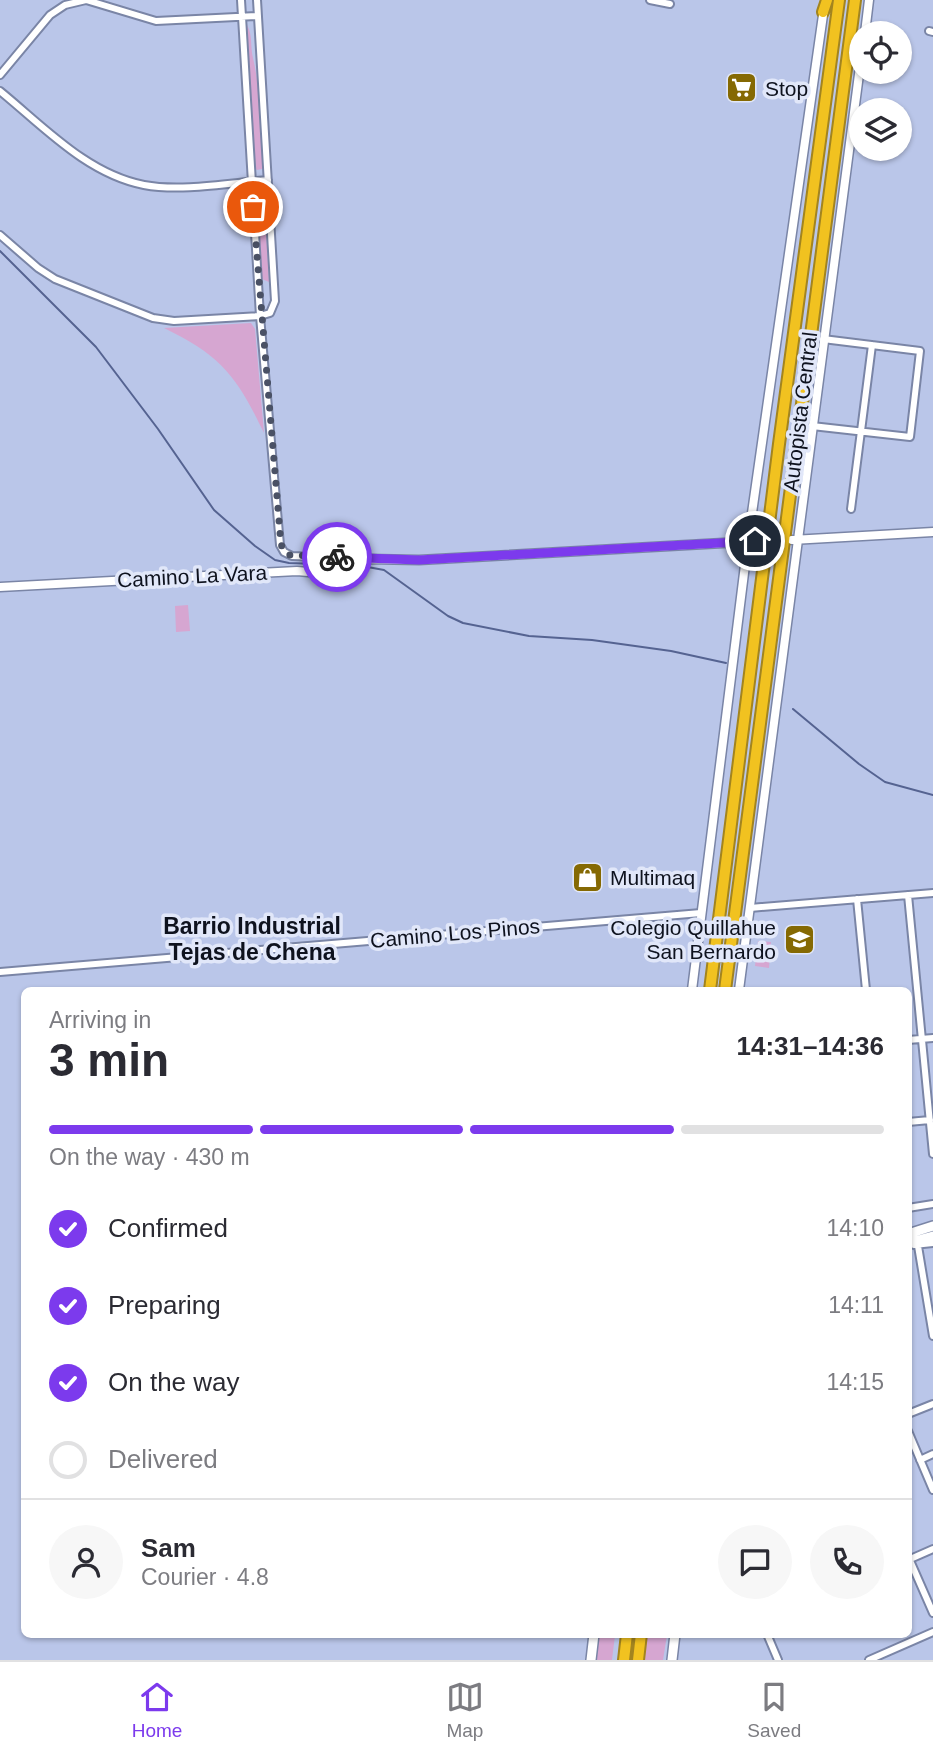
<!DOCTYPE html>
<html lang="en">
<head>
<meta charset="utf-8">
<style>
	:root { --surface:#fff; --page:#f7f7f7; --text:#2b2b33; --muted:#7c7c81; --line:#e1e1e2; --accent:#7c3aed }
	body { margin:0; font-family:Helvetica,sans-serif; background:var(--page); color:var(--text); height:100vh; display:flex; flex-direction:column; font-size:26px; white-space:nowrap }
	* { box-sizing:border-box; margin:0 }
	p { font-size:23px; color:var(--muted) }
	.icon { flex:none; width:38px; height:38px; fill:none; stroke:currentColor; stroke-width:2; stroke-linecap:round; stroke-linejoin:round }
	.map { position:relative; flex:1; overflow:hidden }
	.drawer { position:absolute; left:21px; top:987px; width:891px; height:651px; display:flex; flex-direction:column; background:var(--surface); border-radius:10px; box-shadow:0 2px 5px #0004 }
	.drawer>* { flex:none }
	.fabs { position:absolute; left:849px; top:21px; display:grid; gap:14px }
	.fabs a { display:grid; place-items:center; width:63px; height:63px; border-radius:50%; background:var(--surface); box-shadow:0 2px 5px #0004; font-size:35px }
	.pin { position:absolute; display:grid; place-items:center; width:60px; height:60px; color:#fff; margin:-30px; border:4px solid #fff; border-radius:50%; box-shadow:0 2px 7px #0007 }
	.courier { position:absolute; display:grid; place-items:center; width:70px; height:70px; margin:-35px; border:5px solid #7c3aed; border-radius:50%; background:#fff; color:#222; box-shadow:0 2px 9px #0007 }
	.summary em { font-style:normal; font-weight:700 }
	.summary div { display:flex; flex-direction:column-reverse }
	.summary { display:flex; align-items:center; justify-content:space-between; height:119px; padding:0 28px }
	h1 { font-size:46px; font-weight:700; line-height:52px }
	.bar { display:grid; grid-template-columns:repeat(4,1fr); gap:10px 7px; align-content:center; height:84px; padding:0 28px }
	.bar i { height:9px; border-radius:5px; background:var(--line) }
	.bar .current { background:var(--accent) }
	.bar p { grid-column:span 4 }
	.line { display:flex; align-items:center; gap:18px; padding:0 28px; border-top:2px solid var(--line) }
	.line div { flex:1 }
	.round { display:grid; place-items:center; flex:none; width:74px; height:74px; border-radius:37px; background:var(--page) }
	ol { padding:0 28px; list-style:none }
	li { display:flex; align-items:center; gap:21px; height:77px }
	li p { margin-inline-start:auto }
	li .icon { padding:7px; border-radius:50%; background:var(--accent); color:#fff; stroke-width:4 }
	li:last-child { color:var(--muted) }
	li i { width:38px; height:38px; border:4px solid var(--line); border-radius:50% }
	.tab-bar { display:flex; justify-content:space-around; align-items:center; height:98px; border-top:2px solid var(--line); background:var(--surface); font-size:19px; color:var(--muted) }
	.tab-bar a { display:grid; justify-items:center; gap:4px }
	.tab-bar .current { color:var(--accent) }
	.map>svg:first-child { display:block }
	.green { fill:#d6a6d1 }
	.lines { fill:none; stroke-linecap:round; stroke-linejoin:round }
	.stream { stroke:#556391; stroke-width:2 }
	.minor-casing { stroke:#7a85a6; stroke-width:10 }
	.tertiary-casing { stroke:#7a85a6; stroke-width:11 }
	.secondary-casing { stroke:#7a85a6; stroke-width:12 }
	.motorway-casing { stroke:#a2841f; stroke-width:14 }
	.minor { stroke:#fff; stroke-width:6 }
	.tertiary { stroke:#fff; stroke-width:8 }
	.secondary { stroke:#fff; stroke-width:9 }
	.motorway { stroke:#f1c220; stroke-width:10 }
	.done { stroke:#4a5165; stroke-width:7; stroke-dasharray:0 12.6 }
	.route { stroke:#7c3aed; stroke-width:9 }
	.labels { text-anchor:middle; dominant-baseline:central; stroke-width:7; stroke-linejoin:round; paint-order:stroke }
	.poi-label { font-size:21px; fill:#0e121e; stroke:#e1e7f9; text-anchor:start }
	.street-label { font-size:21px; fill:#0e121e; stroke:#e1e7f9 }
	.neighbourhood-label { font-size:23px; font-weight:bold; fill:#0e121e; stroke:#e1e7f9 }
</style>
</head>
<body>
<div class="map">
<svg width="933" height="1660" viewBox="0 0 933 1660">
	<rect width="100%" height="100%" fill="#bac6e9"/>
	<path class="green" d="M247 25C253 36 250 46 253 58 261 92 261 129 263 165L262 169 257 170 253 166 245 29Z
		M257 190H263L264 194 269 282 262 279Z
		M251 323 255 329 264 433C237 377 222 356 164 328Z
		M188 605 190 631 176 632 175 606Z
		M758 941 771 942 769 968 755 966Z
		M597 1635H615L612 1660H594Z
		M647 1635H667L663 1660H644Z"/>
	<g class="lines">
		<path class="stream" d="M0 251 96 347 158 429 214 510 255 546 275 560 289 563 346 565
			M362 566 384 570 448 616 463 623 529 636 592 640 671 651 726 663
			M793 709 859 764 885 782 933 795"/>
		<defs>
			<path id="minor" d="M241 0 260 316 280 545 284 552 292 556 367 559
				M650 0 670 4
				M929 31 933 32
				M0 75 50 15 65 5 86 0 156 21 258 16
				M0 91C43 126 87 174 144 185 181 192 230 183 268 180
				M0 235 38 268 55 279 153 318 174 321 260 316 270 313 275 301 257 0
				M812 426 910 437 920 351 823 339
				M851 509 872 345
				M908 895 933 1154
				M857 899 866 990
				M750 908 933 893
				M0 972 701 913
				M908 1040 933 1038
				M908 1122 930 1120
				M908 1208 933 1204
				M914 1245 933 1243
				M918 1246 933 1336
				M908 1414 933 1404
				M908 1431 933 1490
				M920 1460 933 1454
				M908 1556 933 1613
				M908 1560 933 1549
				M767 1634 778 1660
				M869 1660 933 1632"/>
			<path id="tertiary" d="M865 33 869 0
				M792 540 933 532
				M0 587 297 571 331 574 369 559 419 560 759 541
				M692 990 748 541 824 8
				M739 990 861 59"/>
			<path id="secondary" d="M908 1234 933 1226
				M908 1243 933 1236
				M591 1660 594 1634
				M672 1660 675 1634"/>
			<path id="motorway" d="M823 12 827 0
				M710 990 779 444 839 0
				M725 990 855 0
				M624 1660 627 1634
				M638 1660 641 1634"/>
		</defs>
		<use href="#minor" class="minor-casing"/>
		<use href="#tertiary" class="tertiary-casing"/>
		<use href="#secondary" class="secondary-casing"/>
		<use href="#motorway" class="motorway-casing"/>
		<use href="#minor" class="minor"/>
		<use href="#tertiary" class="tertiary"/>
		<use href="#secondary" class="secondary"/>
		<use href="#motorway" class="motorway"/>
	</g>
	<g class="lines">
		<path class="done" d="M253 207 281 545 289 555 337 557"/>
		<path class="route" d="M337 557 419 560 755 541"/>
	</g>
	<defs>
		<symbol id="supermarket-square" viewBox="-11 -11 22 22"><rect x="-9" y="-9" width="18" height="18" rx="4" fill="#856903" stroke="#e1e7f9"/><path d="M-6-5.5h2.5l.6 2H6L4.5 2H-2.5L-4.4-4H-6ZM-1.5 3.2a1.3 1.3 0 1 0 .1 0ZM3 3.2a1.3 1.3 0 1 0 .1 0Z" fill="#fff"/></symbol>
		<symbol id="shop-square" viewBox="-11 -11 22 22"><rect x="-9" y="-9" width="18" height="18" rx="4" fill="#856903" stroke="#e1e7f9"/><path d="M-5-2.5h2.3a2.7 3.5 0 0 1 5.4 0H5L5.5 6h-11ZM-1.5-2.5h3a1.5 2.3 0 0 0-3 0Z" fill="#fff"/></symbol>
		<symbol id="school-square" viewBox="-11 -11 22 22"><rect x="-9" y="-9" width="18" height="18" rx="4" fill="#856903" stroke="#e1e7f9"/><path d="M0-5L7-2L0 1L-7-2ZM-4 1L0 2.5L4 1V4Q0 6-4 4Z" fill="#fff"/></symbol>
	</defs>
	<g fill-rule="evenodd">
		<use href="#supermarket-square" x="724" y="70" width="35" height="35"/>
		<use href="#shop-square" x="570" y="860" width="35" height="35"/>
		<use href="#school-square" x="782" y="922" width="35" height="35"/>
	</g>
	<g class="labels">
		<g class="poi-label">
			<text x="765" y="88">Stop</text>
			<text x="610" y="877">Multimaq</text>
			<text x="776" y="927" text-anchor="end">Colegio Quillahue<tspan x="776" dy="24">San Bernardo</tspan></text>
		</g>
		<g class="street-label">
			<text transform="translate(800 412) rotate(-83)">Autopista Central</text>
			<text transform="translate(192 576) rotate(-3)">Camino La Vara</text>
			<text transform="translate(455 933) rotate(-5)">Camino Los Pinos</text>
		</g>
		<g class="neighbourhood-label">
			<text x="252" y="926">Barrio Industrial<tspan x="252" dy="26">Tejas de Chena</tspan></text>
		</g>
	</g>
</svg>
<div class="fabs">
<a><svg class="icon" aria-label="locate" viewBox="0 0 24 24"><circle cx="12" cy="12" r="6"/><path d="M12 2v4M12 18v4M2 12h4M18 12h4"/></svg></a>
<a><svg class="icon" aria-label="layers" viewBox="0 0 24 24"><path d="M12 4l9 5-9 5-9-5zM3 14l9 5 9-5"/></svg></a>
</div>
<div class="pin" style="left:253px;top:207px;background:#ea580c"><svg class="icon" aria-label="bag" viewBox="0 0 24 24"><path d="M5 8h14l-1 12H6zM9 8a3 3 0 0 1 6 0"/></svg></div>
<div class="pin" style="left:755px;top:541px;background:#1f2937"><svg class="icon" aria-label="home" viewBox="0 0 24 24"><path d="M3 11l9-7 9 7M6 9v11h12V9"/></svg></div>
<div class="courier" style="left:337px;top:557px"><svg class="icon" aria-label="bike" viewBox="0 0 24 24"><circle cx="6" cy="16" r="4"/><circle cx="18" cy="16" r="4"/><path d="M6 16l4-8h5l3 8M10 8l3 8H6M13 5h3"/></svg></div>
<section class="drawer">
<div class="summary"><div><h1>3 min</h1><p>Arriving in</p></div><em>14:31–14:36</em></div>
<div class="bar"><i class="current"></i><i class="current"></i><i class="current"></i><i></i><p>On the way · 430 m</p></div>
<ol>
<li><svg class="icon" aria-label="check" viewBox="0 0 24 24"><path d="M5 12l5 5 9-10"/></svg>Confirmed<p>14:10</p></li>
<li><svg class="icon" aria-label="check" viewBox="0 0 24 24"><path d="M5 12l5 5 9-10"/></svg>Preparing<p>14:11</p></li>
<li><svg class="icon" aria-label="check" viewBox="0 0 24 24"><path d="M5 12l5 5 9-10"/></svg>On the way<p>14:15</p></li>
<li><i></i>Delivered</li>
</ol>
<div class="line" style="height:126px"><a class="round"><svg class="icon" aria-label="person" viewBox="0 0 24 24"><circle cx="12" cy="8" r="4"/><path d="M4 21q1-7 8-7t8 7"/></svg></a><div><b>Sam</b><p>Courier · 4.8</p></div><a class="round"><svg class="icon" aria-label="chat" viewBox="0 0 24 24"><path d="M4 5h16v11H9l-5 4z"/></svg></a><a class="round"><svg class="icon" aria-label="phone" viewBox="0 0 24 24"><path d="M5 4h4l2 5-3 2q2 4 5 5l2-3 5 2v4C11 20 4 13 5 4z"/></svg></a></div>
</section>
</div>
<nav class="tab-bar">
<a class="current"><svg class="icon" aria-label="home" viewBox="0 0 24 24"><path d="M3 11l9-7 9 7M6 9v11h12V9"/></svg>Home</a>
<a><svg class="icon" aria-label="map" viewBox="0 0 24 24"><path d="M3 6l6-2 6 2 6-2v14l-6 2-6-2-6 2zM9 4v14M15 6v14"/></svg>Map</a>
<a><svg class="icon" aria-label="saved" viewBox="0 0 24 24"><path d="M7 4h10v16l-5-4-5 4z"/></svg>Saved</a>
</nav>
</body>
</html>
